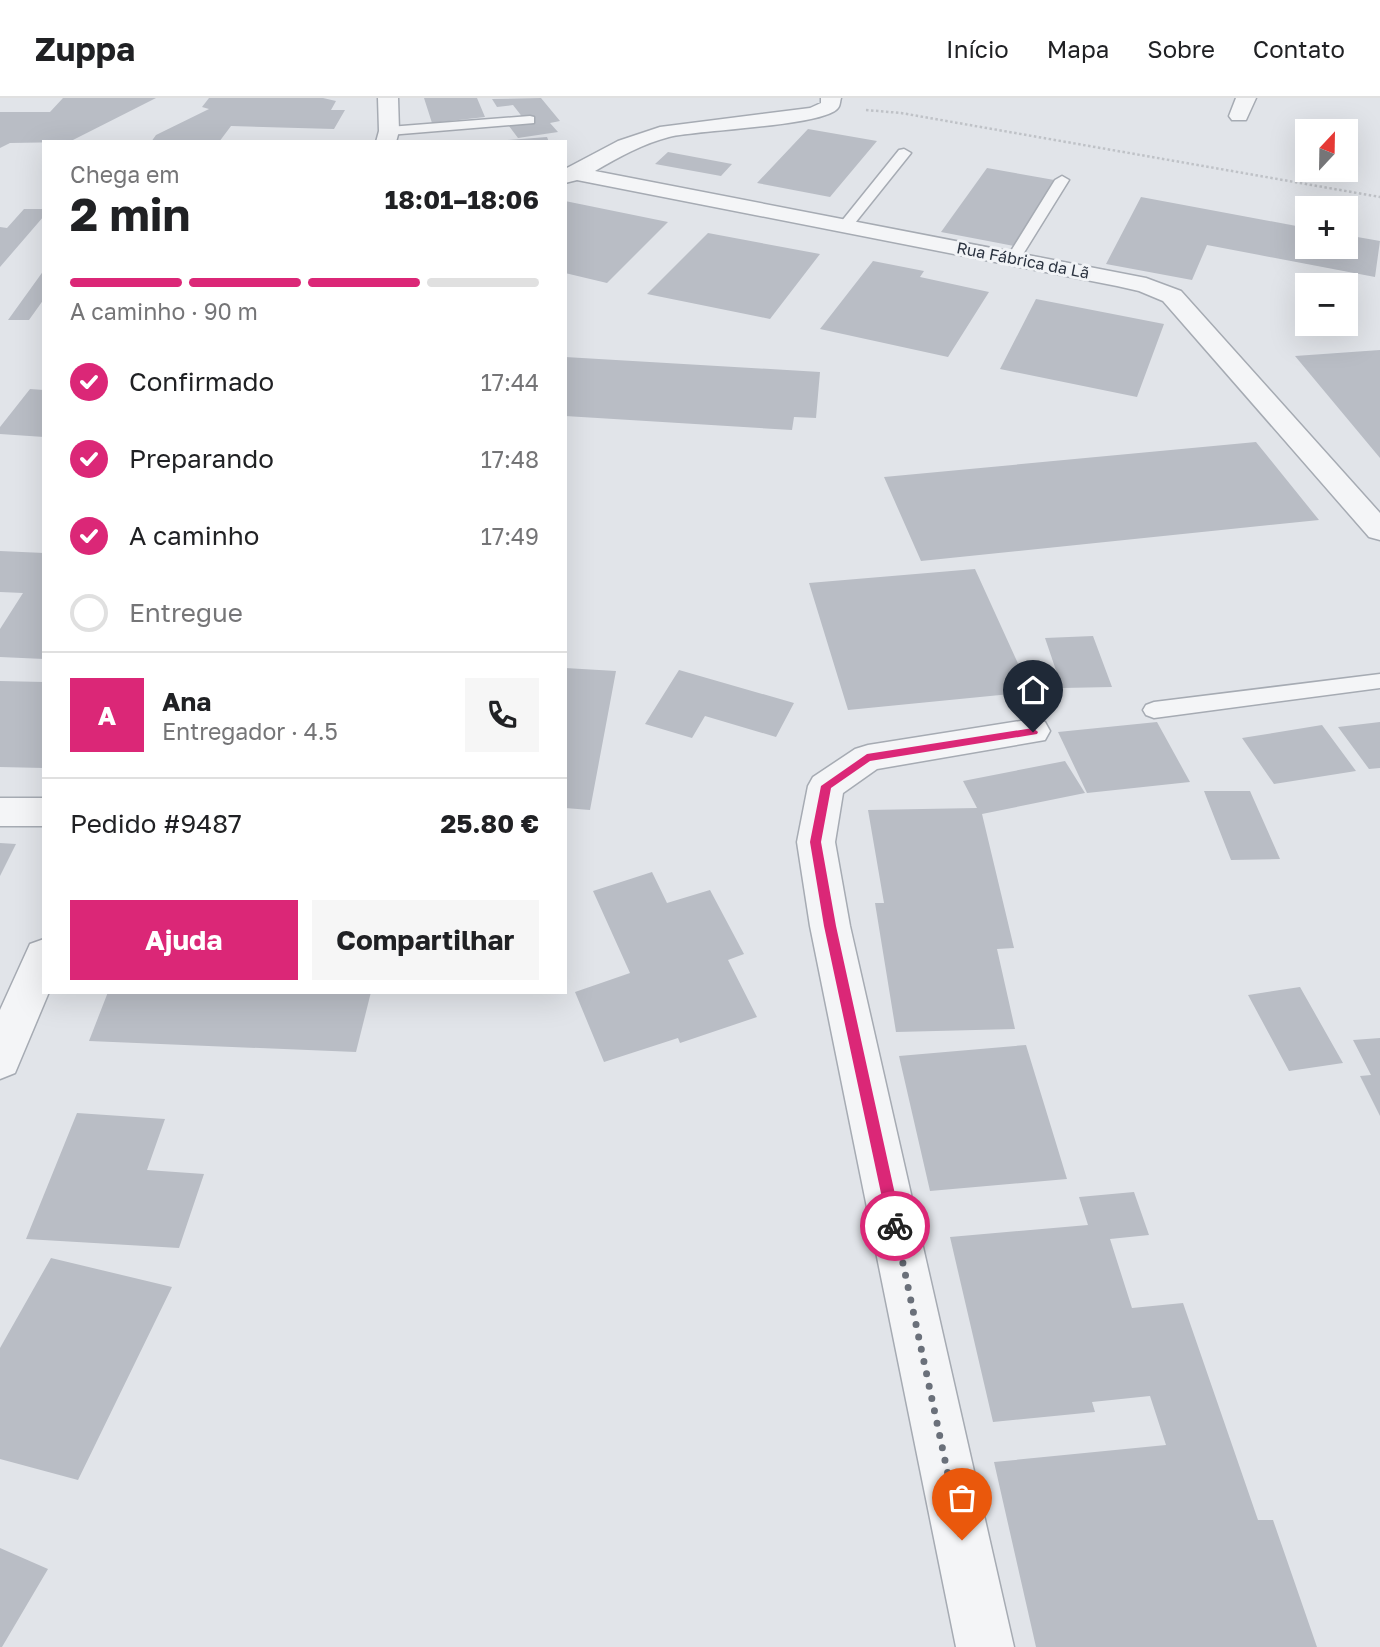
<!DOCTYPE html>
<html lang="pt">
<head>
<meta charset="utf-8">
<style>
	:root { --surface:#fff; --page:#f6f6f6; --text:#202124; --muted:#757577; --line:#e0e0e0; --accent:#db2777 }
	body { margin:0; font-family:"Golos Text",sans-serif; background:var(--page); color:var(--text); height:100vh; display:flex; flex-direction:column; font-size:26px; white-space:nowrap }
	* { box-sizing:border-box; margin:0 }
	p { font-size:23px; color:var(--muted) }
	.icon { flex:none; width:38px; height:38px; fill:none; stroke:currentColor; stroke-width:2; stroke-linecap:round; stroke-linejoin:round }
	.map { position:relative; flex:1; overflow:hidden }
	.panel { position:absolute; left:42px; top:42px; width:525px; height:854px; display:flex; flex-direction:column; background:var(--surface); border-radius:0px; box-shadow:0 7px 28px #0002 }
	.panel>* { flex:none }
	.needle { width:46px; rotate:22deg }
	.fabs { position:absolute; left:1295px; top:21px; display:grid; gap:14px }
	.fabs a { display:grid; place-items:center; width:63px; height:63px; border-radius:0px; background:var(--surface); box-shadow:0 7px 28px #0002; font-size:35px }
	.pin { position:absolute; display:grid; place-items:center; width:60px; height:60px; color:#fff; margin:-72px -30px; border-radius:50% 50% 50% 0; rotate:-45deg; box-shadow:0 0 7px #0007 }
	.pin .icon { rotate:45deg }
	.courier { position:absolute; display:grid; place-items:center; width:70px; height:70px; margin:-35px; border:5px solid #db2777; border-radius:50%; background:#fff; color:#222; box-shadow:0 2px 9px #0007 }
	.summary em { font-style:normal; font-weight:700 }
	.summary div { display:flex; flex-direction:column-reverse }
	.summary { display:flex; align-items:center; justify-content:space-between; height:119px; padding:0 28px }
	h1 { font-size:46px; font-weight:700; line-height:52px }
	.bar { display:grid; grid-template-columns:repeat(4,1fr); gap:10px 7px; align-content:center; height:84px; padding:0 28px }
	.bar i { height:9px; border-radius:5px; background:var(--line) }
	.bar .active { background:var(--accent) }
	.bar p { grid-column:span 4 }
	.line { display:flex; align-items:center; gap:18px; padding:0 28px; border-top:2px solid var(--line) }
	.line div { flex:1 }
	.round { display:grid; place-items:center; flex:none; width:74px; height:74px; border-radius:0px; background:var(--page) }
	ol { padding:0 28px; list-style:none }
	li { display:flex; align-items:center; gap:21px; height:77px }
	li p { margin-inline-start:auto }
	li .icon { padding:7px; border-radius:50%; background:var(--accent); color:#fff; stroke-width:4 }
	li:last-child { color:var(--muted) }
	li i { width:38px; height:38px; border:4px solid var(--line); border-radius:50% }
	.button { display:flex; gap:14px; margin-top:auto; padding:14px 28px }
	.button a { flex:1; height:80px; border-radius:0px; background:var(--accent); color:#fff; font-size:28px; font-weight:700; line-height:80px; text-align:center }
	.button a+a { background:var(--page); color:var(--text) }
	header { display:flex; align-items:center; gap:42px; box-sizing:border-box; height:98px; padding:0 35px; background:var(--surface); border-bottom:2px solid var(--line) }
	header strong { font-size:33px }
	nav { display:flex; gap:38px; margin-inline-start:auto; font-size:24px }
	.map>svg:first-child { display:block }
	.building { fill:#b9bdc5 }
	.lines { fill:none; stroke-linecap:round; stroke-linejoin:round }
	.lane-casing { stroke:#a6abb3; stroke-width:3 }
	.street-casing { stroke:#a6abb3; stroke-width:3 }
	.path { stroke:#bfc2c7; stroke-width:2.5; stroke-dasharray:2.5 2.5; stroke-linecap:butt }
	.lane { fill:#f4f5f7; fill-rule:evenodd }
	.street { fill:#f4f5f7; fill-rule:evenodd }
	.route { fill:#db2777 }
	.done { stroke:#6a707a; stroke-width:7; stroke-dasharray:0 12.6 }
	.labels { text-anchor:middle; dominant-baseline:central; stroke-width:6; stroke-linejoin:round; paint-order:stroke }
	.far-street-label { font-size:16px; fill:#2a323f; stroke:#f1f3f6 }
</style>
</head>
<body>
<header>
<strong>Zuppa</strong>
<nav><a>Início</a><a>Mapa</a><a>Sobre</a><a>Contato</a></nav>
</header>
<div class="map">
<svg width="1380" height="1549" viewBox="0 0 1380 1549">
	<rect width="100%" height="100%" fill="#e1e4e9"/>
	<path class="building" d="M63 0H156L69 44 10 45 0 50V14H50Z
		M209 0H323L336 3 331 12H345L334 31 231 28 219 44H151L156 37 209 11 202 9Z
		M424 0H477L485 19 432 25Z
		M541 0 560 23 550 25 558 34 518 40 509 28 527 25 513 7 497 9 492 1Z
		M808 31 877 43 830 99 757 85Z
		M547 39 549 44H508V42Z
		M668 54 732 66 721 78 655 66Z
		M987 70 1060 83 1019 149 941 134Z
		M1141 99 1307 130V149H1346V137L1380 143 1375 179 1207 147 1192 182 1106 166Z
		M565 103 668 124 607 185 565 175Z
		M24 111H44V118L0 169V129L7 130Z
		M708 135 820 156 770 221 647 196Z
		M873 163 924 173 920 179 989 194 948 259 820 231Z
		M44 172V201L29 222H8Z
		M1036 201 1164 226 1137 299 1000 271Z
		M1380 252V360L1295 258Z
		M565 259 820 274 816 320 794 319 792 332 565 318Z
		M30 291 44 292V339L0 336V329Z
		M1256 344 1319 422 921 463 884 379Z
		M0 453 44 455V561L0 559V531L23 495 0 494Z
		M975 471 1031 594 848 612 809 485Z
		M1093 538 1112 589 1062 590 1045 540Z
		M565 570 616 573 590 712 565 710Z
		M679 572 794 605 776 639 705 618 692 640 645 626Z
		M0 583 44 584V670L0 669Z
		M1157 624 1190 684 1087 695 1058 634Z
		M1380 624V670L1369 671 1338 629Z
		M1322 627 1356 673 1274 686 1242 640Z
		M1065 663 1085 695 982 716 1014 850 997 851 1015 931 896 934 875 805H884L868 712 977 710 963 683Z
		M1204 693H1250L1280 761 1231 762Z
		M0 745 16 746 0 778Z
		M652 774 667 805 710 792 744 856 728 862 757 919 680 945 678 940 604 964 575 894 630 875 593 793Z
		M1300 889 1343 965 1289 973 1248 897Z
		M108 894H371L356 954 89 943Z
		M1380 940V1018L1360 978 1371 977 1353 942Z
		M1026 947 1067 1081 930 1093 899 958Z
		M77 1015 165 1021 147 1072 204 1076 179 1150 26 1141Z
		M1134 1094 1149 1137 1110 1141 1132 1210 1183 1205 1258 1422H1273L1317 1549H1036L994 1364 1166 1347 1150 1298 1092 1304 1095 1314 993 1324 950 1139 1088 1127 1079 1099Z
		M51 1160 172 1189 78 1382 0 1361V1250Z
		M0 1450 48 1471 2 1549H0Z"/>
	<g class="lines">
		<defs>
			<path id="lane" d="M530 18 534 19V25L389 37 383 33 389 29Z
				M904 51 911 55 851 130H841V124L899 52Z
				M1062 78 1069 82 1020 161 1013 165 1008 164 1006 161 1055 82Z
				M1380 576V590L1154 620 1146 617 1143 612 1146 607 1154 604Z"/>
			<path id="street" d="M378 0H398L399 33 396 44H376L379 33Z
				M821 0H841C840 3 840 8 838 10 825 28 698 32 669 39 642 46 619 59 595 73L1146 180 1181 193 1380 415V442L1369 439 1163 203 1139 193 1117 188 577 82 565 85V71L618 43 660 29 810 10 821 5Z
				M1236 0H1256L1246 22H1232L1229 18Z
				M1033 621 1045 624 1050 633 1045 642 877 671 843 695 835 744 850 828 1014 1549H956L810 828 797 744 808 688 813 679 855 651 868 647Z
				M0 700H44V728H0Z
				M44 841V894H49L15 975 0 981V912L30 846Z"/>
		</defs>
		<use href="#lane" class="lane-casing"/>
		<use href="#street" class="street-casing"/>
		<path class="path" d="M866 12 901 15 1380 99"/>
		<use href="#lane" class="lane"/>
		<use href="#street" class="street"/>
	</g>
	<path class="route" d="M1033 630 1038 634 1037 636 870 663 831 690 821 744 836 828 902 1128 895 1135 888 1128 824 828 810 744 821 688 867 656Z"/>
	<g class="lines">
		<path class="done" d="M895 1128 962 1442"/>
	</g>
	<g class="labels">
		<g class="far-street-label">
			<text transform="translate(1023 162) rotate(11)">Rua Fábrica da Lã</text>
		</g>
	</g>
</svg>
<div class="fabs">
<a><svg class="needle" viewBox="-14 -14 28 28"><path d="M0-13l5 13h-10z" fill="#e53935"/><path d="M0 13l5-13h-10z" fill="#757577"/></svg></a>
<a>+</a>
<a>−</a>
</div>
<div class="pin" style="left:962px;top:1442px;background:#ea580c"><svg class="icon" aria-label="bag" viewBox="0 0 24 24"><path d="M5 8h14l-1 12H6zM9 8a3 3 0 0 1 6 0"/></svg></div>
<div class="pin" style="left:1033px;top:634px;background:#1f2937"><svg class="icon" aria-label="home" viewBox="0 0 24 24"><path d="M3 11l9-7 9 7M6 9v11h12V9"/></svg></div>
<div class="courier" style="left:895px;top:1128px"><svg class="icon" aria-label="bike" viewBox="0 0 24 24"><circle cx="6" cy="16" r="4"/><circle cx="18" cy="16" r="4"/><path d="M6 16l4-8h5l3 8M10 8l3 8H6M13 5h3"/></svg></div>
<section class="panel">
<div class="summary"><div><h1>2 min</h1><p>Chega em</p></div><em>18:01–18:06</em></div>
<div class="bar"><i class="active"></i><i class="active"></i><i class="active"></i><i></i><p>A caminho · 90 m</p></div>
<ol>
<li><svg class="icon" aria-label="check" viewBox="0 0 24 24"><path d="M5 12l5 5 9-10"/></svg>Confirmado<p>17:44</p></li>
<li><svg class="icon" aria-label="check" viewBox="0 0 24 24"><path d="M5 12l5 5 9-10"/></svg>Preparando<p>17:48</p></li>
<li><svg class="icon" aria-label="check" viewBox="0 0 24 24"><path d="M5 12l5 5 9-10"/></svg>A caminho<p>17:49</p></li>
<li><i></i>Entregue</li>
</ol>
<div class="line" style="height:126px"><b class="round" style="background:var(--accent);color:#fff">A</b><div><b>Ana</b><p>Entregador · 4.5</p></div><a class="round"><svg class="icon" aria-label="phone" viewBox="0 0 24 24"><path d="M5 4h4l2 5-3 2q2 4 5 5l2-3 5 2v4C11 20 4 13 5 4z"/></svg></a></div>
<div class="line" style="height:91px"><div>Pedido #9487</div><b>25.80 €</b></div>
<div class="button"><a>Ajuda</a><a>Compartilhar</a></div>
</section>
</div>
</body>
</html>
